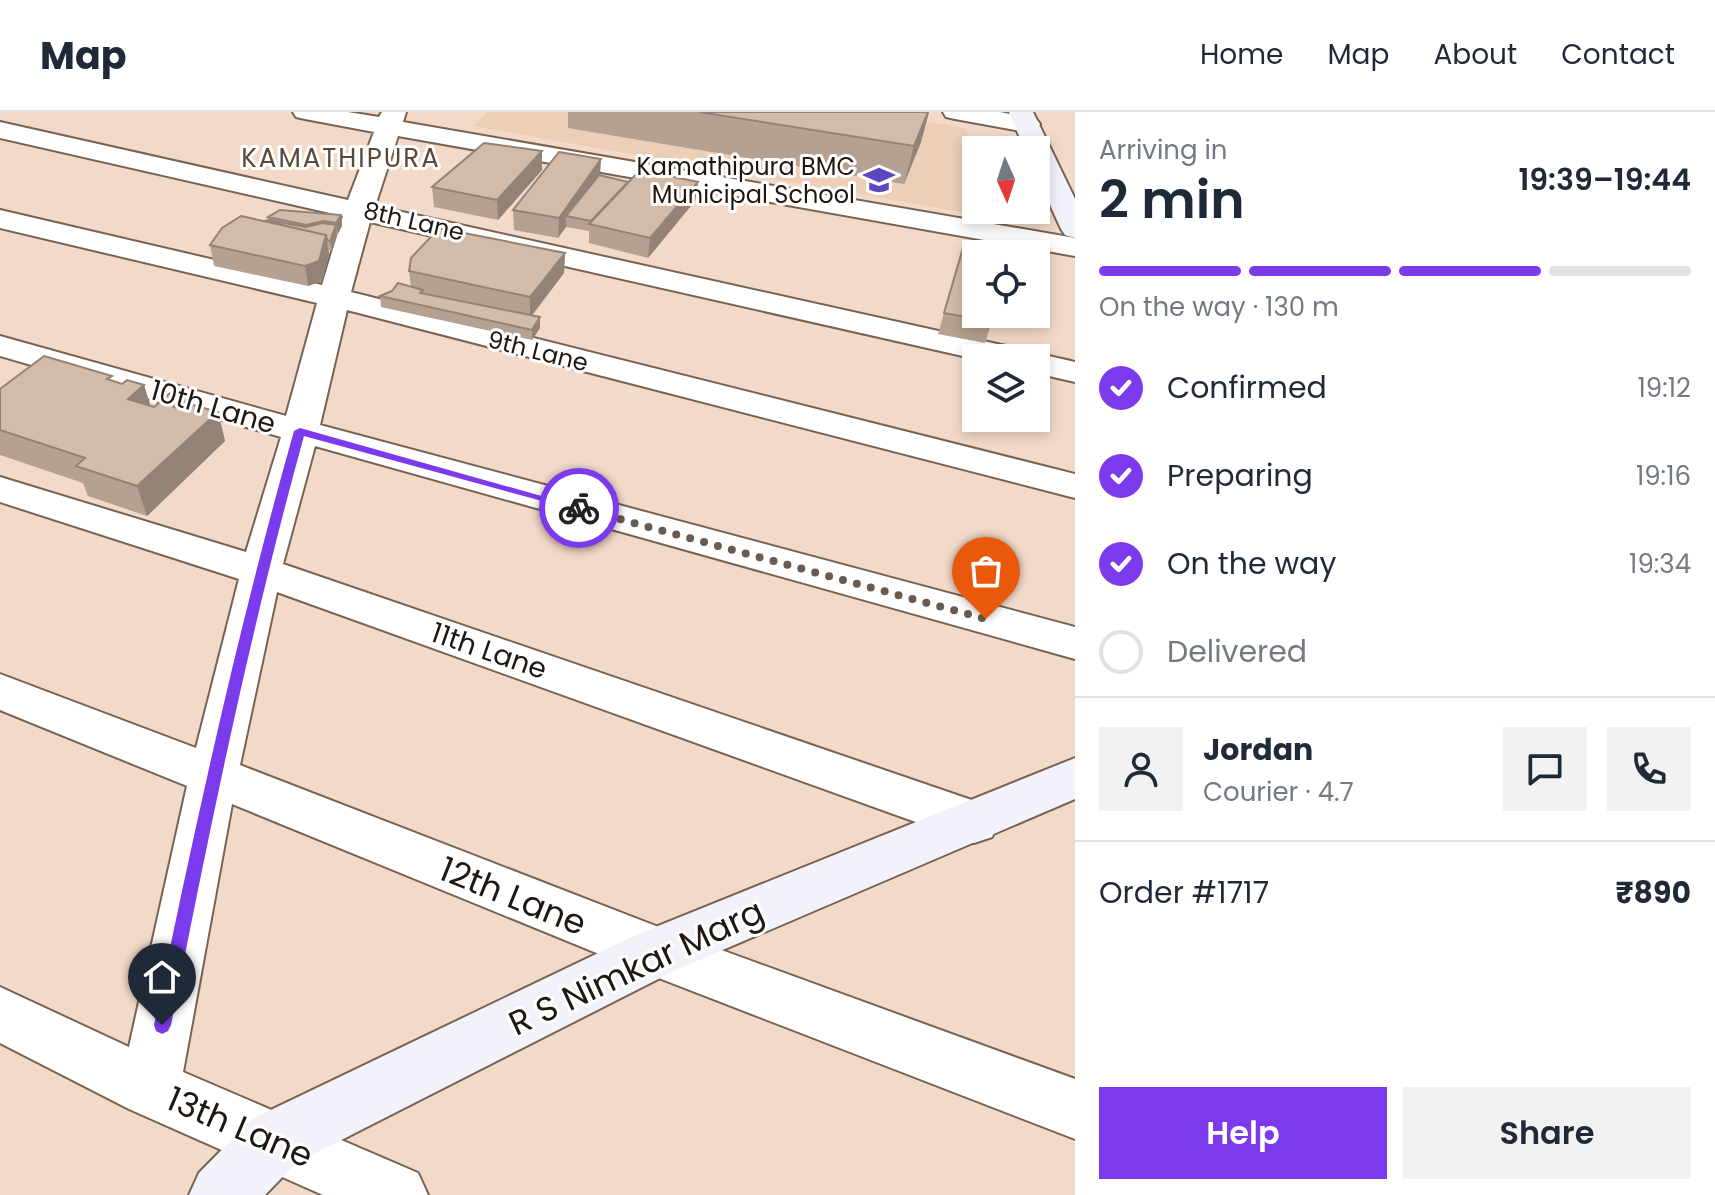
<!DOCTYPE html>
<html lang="en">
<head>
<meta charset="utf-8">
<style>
	:root { --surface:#fff; --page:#f2f2f3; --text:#1f2937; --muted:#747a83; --line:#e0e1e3; --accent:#7c3aed }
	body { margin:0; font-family:Poppins,sans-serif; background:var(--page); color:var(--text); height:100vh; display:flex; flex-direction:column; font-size:30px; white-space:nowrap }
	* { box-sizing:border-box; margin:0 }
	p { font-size:26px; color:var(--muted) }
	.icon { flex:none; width:44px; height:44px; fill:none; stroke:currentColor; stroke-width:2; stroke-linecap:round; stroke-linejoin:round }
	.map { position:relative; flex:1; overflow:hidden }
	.side { display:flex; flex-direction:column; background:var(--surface); width:640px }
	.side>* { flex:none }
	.needle { width:52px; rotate:177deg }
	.buttons { position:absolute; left:962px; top:24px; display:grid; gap:16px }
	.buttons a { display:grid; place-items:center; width:88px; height:88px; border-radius:0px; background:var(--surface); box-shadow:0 4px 12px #0003; font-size:40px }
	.pin { position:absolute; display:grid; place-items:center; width:68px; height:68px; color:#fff; margin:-82px -34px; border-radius:50% 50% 50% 0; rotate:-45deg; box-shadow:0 0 8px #0007 }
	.pin .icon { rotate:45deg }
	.courier { position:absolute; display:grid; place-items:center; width:80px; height:80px; margin:-40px; border:6px solid #7c3aed; border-radius:50%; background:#fff; color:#222; box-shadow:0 2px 10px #0007 }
	.head em { font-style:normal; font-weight:600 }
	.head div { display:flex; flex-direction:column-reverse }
	.head { display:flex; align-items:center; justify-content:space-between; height:136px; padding:0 24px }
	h1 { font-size:52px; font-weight:600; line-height:60px }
	.bar { display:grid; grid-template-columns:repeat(4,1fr); gap:12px 8px; align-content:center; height:96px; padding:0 24px }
	.bar i { height:10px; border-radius:6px; background:var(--line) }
	.bar .selected { background:var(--accent) }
	.bar p { grid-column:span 4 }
	.line { display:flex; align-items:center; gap:20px; padding:0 24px; border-top:2px solid var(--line) }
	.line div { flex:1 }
	.round { display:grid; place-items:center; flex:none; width:84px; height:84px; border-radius:0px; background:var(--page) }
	ol { padding:0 24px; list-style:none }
	li { display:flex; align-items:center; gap:24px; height:88px }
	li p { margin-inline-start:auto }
	li .icon { padding:8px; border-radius:50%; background:var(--accent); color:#fff; stroke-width:4 }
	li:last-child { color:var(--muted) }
	li i { width:44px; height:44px; border:4px solid var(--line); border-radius:50% }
	.button { display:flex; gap:16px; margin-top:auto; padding:16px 24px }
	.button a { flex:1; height:92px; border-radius:0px; background:var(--accent); color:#fff; font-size:32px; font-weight:600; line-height:92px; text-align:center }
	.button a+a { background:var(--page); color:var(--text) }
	header { display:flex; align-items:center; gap:48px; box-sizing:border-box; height:112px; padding:0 40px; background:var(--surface); border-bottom:2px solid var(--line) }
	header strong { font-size:38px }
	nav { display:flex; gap:44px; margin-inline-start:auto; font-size:28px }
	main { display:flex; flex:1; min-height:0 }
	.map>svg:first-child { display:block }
	.built { fill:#edceb7 }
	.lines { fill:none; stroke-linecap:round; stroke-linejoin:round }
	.street-casing { stroke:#786353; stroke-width:4 }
	.secondary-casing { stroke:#786353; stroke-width:4 }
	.street { fill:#fff; fill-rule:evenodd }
	.secondary { fill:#f2f2fb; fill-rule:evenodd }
	.wall { fill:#b5a191 }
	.shaded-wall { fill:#938376 }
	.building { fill:#d2bba9; stroke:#938376; stroke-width:2 }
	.route { fill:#7c3aed }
	.done { stroke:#6a5b51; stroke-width:8; stroke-dasharray:0 14.4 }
	.labels { text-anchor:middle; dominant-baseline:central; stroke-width:6; stroke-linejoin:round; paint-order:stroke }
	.far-poi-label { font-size:24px; fill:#201711; stroke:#fff; text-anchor:end }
	.far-street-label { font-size:24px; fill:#201711; stroke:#fff }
	.far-neighbourhood-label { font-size:26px; letter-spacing:2px; fill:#5c4838; stroke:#fff }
	.street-label { font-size:28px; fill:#201711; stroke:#fff }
	.near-street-label { font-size:34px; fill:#201711; stroke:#fff }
</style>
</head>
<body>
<header>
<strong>Map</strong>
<nav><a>Home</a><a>Map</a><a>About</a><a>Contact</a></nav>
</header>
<main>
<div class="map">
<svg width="1075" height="1083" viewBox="0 0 1075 1083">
	<rect width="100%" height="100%" fill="#f3dac8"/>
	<path class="built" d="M487 0H874L964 16 976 39V98H1000L978 102 955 99 473 14Z"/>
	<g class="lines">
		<defs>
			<path id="street" d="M293 0H348L379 5 382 0H406L403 10 1075 126V144L398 24 375 94 1015 236C1034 241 1054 245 1075 250V270L1036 261V246L976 247 370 110 351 180 1075 362V386L347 198 320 313 1075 515V547L315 334 283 452 992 695 999 710 992 725 974 731 277 480 240 653 661 816 1075 967V1027L638 858 232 692 183 960 418 1061 428 1083H323L129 997 0 931V875L129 935 187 674 0 598V562L196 636 239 467 0 390V365L246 440 281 325 0 244V224L286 304 317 191 0 116V98L322 173 343 104 0 26V10L348 88 374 20 305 7 296 5Z
				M943 0H1000L1036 7 1040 12 1036 17 1027 20 955 7 946 5Z"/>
			<path id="secondary" d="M1009 0H1033L1075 87V126L1065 123 1061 117 1036 62V38H1025Z
				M1075 646V687L676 858 296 1051 265 1083H189L199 1061 252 1007 638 822Z"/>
		</defs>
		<use href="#street" class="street-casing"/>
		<use href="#secondary" class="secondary-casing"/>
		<use href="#street" class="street"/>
		<use href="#secondary" class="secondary"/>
	</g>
	<path class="wall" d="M568 0H929L921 30 904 72 568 16Z
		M542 58 498 108 434 95 432 75Z
		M600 64 628 70H698L695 89 648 146 589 131V119L566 115 558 126 514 118 513 98Z
		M341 103 342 114 337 122 332 139 329 138V143L322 169 308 174 214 154 210 133 261 107 262 109H265L268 108V105Z
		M965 129 992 210 985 231 938 222Z
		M565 141 564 161 532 204 540 216 532 228 381 195 380 184 411 175 409 159Z
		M114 269 122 272 144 273 150 294 154 295 185 285 188 298 218 300 225 329 147 404 88 384 83 371 0 343V277Z"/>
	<path class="shaded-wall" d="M928 0H929L921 30 904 72 914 34Z
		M542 39V58L498 108 497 88Z
		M601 47 600 66 566 104V115L558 126 559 106Z
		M698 70 695 89 648 146 650 126Z
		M341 103 342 114 338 122 336 111Z
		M336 113 337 124 332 139 330 129Z
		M326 123 329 143 322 169 308 174 305 154Z
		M565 141 564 161 530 205V185Z
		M540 205V216L532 228V218Z
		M144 273 153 302 128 287Z
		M185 285 193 314 174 295Z
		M218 300 225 329 147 404 137 374Z"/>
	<path class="building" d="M699 0H928L914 34Z
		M484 31 542 39 497 88 432 75Z
		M559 40 601 47 559 106 513 98Z
		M640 58 698 70 650 126 589 112Z
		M599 63 628 70 591 109 566 104Z
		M280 98 341 103 336 111 324 109 306 113 268 105Z
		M241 104 326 123 319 149 305 154 210 133 222 116Z
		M268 108 306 115 322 111 336 113 330 129 327 128 326 123 265 109Z
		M439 116 565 141 530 185 409 159 411 146Z
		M965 129 1009 137 1008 142H976V202H994L992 210 944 201Z
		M398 171 423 178 420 181 540 205 532 218 380 184 392 179Z
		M44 244 112 264 107 267 122 272 127 268 144 273 128 287 154 295 170 281 185 285 174 295 187 299 194 293 218 300 137 374 76 354 85 346 0 318V277Z"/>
	<path class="route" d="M300 316 584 396 579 399 304 324C250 519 210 715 171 913L168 919 162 922 156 919 154 913C195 714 238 516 294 319Z"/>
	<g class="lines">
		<path class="done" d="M579 396 986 507"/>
	</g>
	<defs>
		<symbol id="school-bare" viewBox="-9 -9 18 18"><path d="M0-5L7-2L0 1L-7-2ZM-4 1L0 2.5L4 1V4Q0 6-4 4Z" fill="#5c47c0" stroke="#fff" stroke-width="2.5" paint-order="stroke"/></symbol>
	</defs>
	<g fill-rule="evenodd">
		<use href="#school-bare" x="857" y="46" width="44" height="44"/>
	</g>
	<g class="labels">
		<g class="far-poi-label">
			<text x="855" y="54">Kamathipura BMC<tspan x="855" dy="28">Municipal School</tspan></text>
		</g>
		<g class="far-street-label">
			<text transform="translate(414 109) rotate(13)">8th Lane</text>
			<text transform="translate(538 239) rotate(14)">9th Lane</text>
		</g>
		<g class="far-neighbourhood-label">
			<text x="341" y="46">KAMATHIPURA</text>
		</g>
		<g class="street-label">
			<text transform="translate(213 295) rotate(16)">10th Lane</text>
			<text transform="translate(489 539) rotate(19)">11th Lane</text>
		</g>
		<g class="near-street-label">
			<text transform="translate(513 784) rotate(22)">12th Lane</text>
			<text transform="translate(636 855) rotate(-25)">R S Nimkar Marg</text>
			<text transform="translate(240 1015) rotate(23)">13th Lane</text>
		</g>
	</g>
</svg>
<div class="buttons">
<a><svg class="needle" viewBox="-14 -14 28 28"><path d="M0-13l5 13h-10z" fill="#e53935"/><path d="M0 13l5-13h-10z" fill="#747a83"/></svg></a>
<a><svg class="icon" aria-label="locate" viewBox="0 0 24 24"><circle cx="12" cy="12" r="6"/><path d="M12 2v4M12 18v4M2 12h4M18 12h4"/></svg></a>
<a><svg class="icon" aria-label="layers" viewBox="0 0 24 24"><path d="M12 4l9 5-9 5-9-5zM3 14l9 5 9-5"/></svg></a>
</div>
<div class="pin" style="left:986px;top:507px;background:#ea580c"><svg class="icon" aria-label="bag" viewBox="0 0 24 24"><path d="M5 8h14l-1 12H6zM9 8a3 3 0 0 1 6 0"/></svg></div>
<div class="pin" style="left:162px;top:913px;background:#1f2937"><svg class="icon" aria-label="home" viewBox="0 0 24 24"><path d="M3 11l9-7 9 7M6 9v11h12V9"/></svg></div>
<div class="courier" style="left:579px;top:396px"><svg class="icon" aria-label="bike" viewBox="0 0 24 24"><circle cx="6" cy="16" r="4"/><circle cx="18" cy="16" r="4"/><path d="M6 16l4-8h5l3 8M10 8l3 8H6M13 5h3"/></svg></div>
</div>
<section class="side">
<div class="head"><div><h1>2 min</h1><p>Arriving in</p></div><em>19:39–19:44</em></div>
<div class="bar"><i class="selected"></i><i class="selected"></i><i class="selected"></i><i></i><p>On the way · 130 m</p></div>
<ol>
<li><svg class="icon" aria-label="check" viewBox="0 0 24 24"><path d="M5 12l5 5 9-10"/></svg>Confirmed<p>19:12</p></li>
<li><svg class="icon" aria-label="check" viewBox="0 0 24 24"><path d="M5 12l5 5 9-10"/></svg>Preparing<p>19:16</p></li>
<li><svg class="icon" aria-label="check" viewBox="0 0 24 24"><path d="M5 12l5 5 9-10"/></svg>On the way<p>19:34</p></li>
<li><i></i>Delivered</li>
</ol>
<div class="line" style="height:144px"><a class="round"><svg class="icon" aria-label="person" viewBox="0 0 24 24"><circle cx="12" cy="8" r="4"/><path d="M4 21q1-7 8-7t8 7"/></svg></a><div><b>Jordan</b><p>Courier · 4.7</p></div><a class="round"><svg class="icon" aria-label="chat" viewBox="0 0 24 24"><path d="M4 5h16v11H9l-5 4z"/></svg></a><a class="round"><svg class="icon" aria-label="phone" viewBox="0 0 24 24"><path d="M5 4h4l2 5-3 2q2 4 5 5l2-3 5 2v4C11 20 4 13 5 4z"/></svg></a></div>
<div class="line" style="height:104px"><div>Order #1717</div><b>₹890</b></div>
<div class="button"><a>Help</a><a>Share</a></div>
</section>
</main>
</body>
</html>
